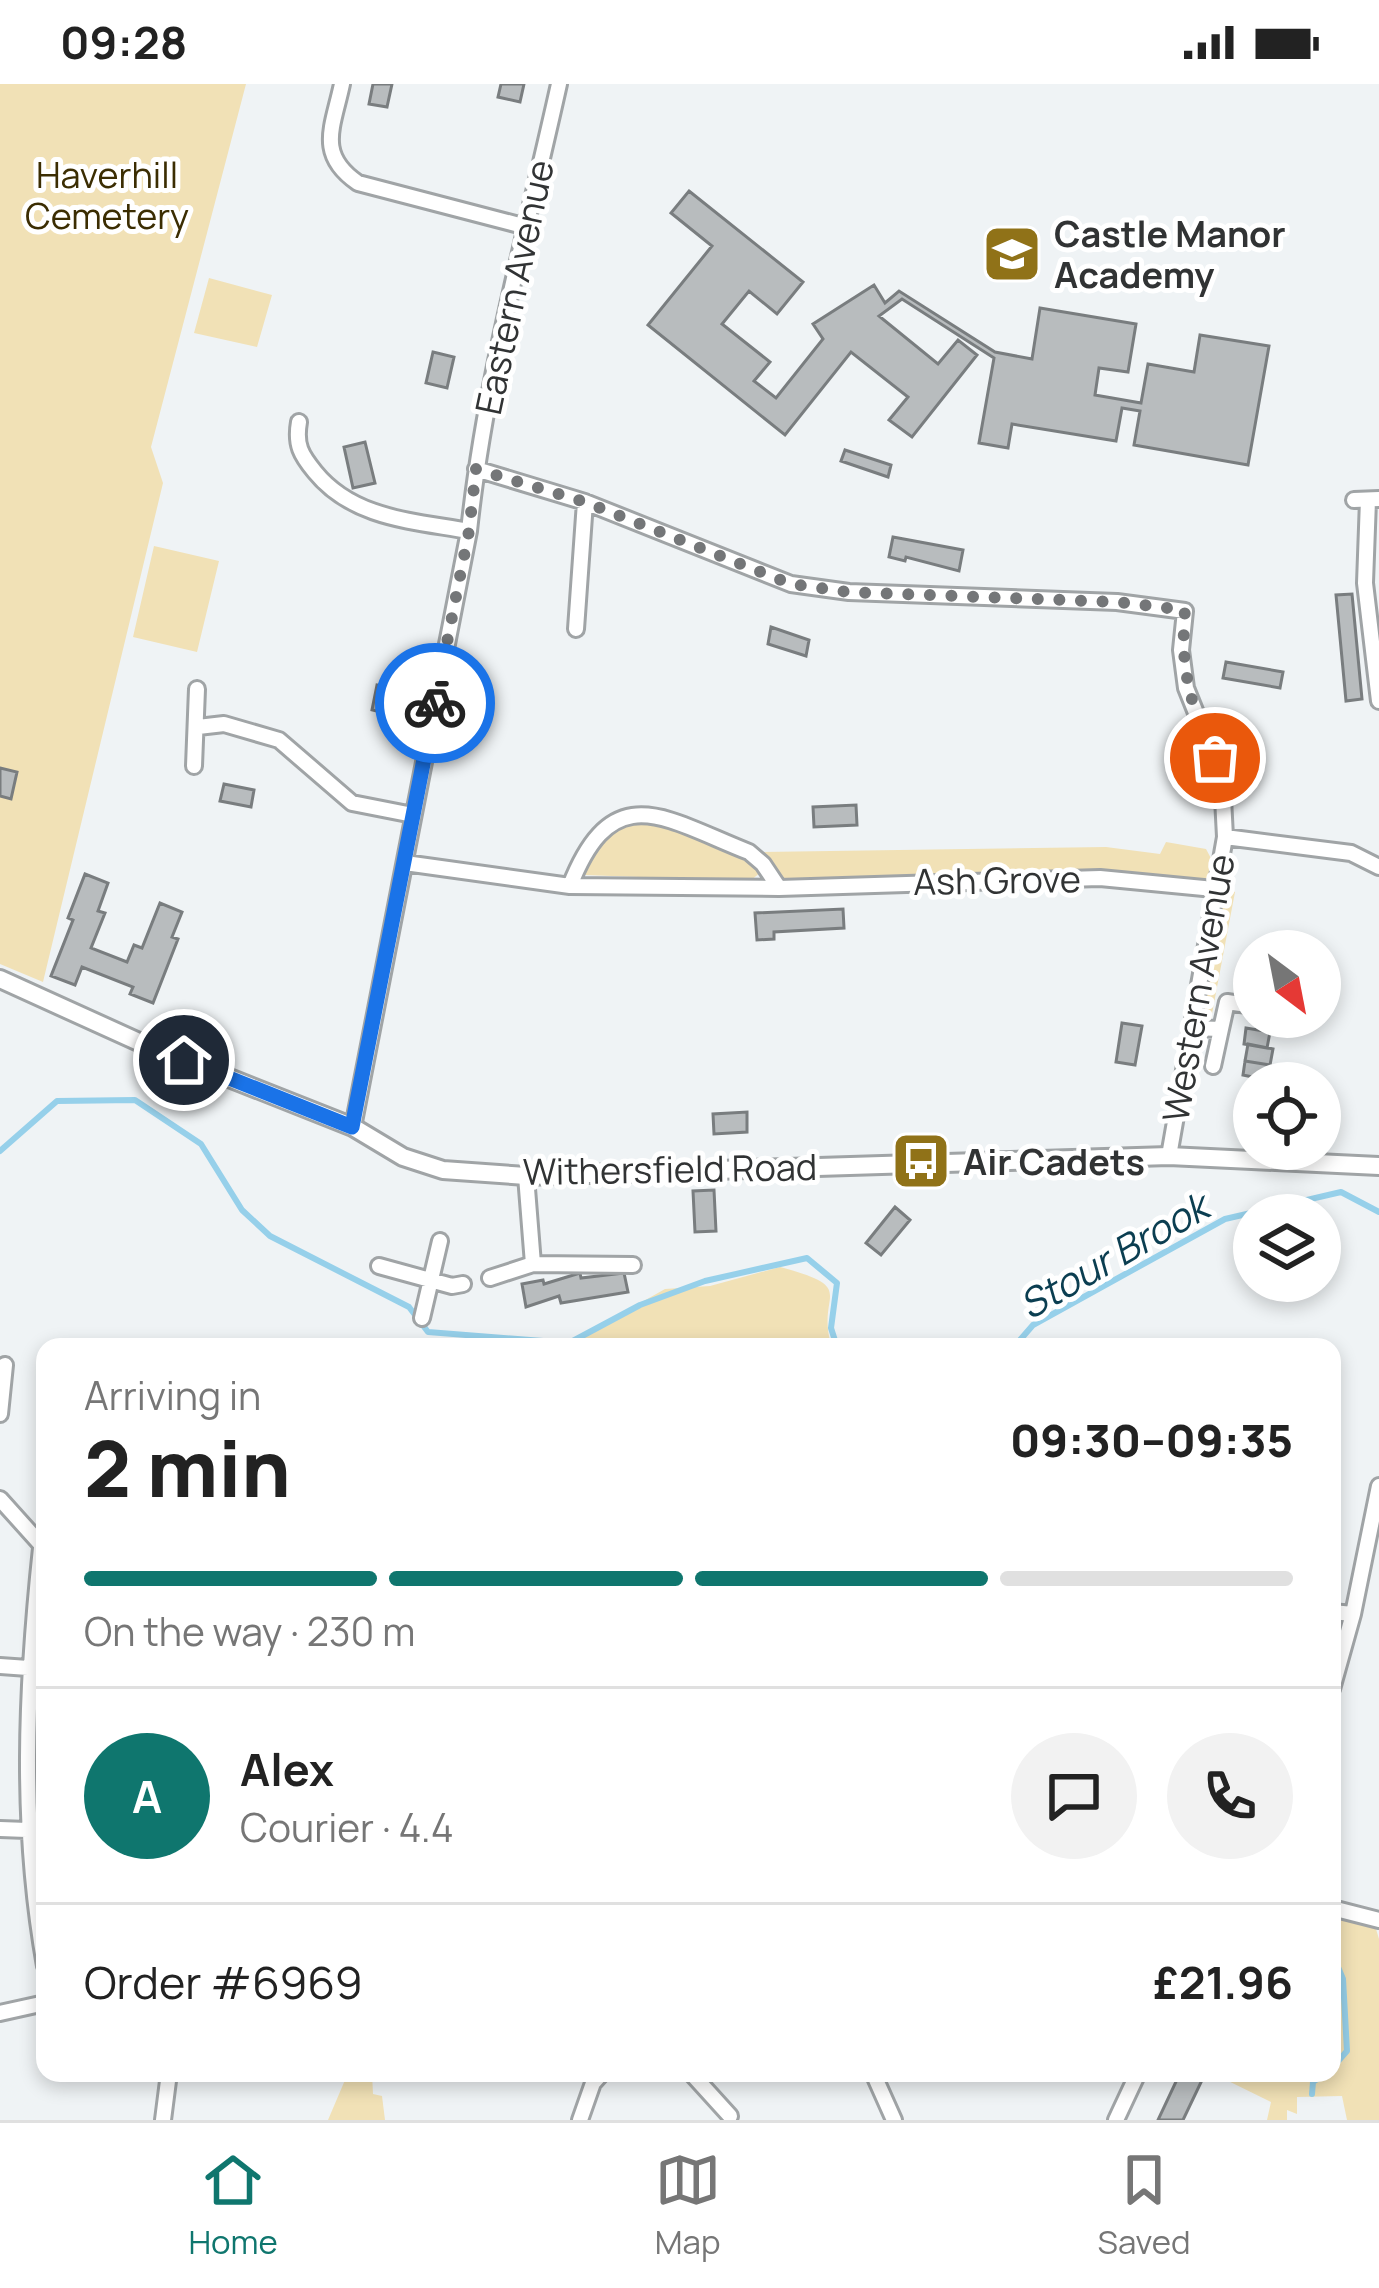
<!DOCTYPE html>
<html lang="en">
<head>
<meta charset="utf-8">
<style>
	:root { --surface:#fff; --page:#f2f2f2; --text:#222; --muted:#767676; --line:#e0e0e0; --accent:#0f766e }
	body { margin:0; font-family:Manrope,sans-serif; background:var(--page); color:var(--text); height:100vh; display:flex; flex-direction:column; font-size:45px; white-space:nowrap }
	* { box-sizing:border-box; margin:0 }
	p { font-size:39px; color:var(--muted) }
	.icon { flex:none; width:66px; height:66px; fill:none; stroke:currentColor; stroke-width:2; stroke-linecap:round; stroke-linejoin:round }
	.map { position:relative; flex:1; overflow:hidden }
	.side { position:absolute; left:36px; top:1254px; width:1305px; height:744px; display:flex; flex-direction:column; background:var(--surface); border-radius:24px; box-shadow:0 6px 18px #0003 }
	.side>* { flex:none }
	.needle { width:78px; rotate:148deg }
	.tools { position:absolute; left:1233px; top:846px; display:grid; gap:24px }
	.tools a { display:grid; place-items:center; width:108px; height:108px; border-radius:50%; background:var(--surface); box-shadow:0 6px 18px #0003; font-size:60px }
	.pin { position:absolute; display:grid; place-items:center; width:102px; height:102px; color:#fff; margin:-51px; border:6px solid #fff; border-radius:50%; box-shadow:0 3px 12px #0007 }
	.courier { position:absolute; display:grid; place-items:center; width:120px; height:120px; margin:-60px; border:9px solid #1a73e8; border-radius:50%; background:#fff; color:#222; box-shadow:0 3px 15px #0007 }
	.overview em { font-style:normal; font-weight:800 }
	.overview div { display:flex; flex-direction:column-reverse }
	.overview { display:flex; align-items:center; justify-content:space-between; height:204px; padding:0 48px }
	h1 { font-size:78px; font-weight:800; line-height:90px }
	.bar { display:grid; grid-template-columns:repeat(4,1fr); gap:18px 12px; align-content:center; height:144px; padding:0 48px }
	.bar i { height:15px; border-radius:9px; background:var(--line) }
	.bar .active { background:var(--accent) }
	.bar p { grid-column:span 4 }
	.line { display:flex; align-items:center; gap:30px; padding:0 48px; border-top:3px solid var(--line) }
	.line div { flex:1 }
	.round { display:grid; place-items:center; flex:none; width:126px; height:126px; border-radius:63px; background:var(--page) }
	.status { display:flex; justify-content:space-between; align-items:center; height:84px; padding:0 60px; background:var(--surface); direction:ltr }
	.status svg { height:33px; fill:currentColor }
	.menu { display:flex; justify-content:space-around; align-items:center; height:168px; border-top:3px solid var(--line); background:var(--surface); font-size:33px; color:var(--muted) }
	.menu a { display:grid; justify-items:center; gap:6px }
	.menu .active { color:var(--accent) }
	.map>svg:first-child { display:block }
	.green { fill:#f1e1b6 }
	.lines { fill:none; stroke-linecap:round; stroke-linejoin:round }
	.stream { stroke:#96d0ea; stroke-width:6 }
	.building { fill:#b8bcbe; stroke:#797d7f; stroke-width:3 }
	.minor-casing { stroke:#a0a4a6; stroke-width:20 }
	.tertiary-casing { stroke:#a0a4a6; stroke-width:22 }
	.minor { stroke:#fff; stroke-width:14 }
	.tertiary { stroke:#fff; stroke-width:16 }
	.done { stroke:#747678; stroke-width:12; stroke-dasharray:0 21.6 }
	.route { stroke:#1a73e8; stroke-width:15 }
	.labels { text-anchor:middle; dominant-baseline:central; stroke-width:10; stroke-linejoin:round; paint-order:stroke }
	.park-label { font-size:36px; fill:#3b2d02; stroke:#fff }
	.poi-label { font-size:36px; font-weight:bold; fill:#313334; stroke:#fff; text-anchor:start }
	.street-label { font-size:36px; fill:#313334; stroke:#fff }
	.water-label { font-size:39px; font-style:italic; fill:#0b3e51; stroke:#fff }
</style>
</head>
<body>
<div class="status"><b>09:28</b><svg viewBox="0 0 49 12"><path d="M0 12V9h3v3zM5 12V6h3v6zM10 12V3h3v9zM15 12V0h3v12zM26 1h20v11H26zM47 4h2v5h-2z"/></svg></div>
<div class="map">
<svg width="1379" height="2036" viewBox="0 0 1379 2036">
	<rect width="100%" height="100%" fill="#eff3f5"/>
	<path class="green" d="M0 0H246L151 363 163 399 43 898 0 880Z
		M209 194 272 211 257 263 194 249Z
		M154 462 219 477 197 568 133 553Z
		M646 735 745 774 761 788 750 797 584 791 582 779 611 745Z
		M1166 758 1206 765 1213 778 1204 802 1100 790 785 796 759 768 1106 763 1160 770Z
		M1225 804 1235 808 1211 935 1205 939 1198 932 1219 816Z
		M780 1183C862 1205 814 1209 832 1263H537L539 1259 576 1255 665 1205 710 1202Z
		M1332 1824 1373 1835 1379 1855V2036H1347L1342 2012 1297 2013V2030L1287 2026V2036H1267L1271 2018 1212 1989H1332Z
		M348 1989H372L373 2010 382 2012 385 2036H328Z"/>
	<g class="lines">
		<path class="stream" d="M0 1067 57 1017 135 1016 201 1060 242 1126 270 1152 409 1223 428 1248 569 1259 640 1221 705 1197 807 1174 837 1199 831 1244 837 1263
			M1014 1263 1033 1241 1225 1135 1341 1108 1379 1128
			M1332 1869 1343 1895 1347 1967 1332 1984
			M1312 2010 1313 1998 1325 1989"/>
	</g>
	<path class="building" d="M373 0H392L387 23 369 20Z
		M501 0H524L520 18 498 13Z
		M689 107 803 198 777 230 749 207 722 240 770 278 754 297 776 314 823 255 813 240 874 201 885 219 899 207 995 268 1032 275 1040 224 1136 240 1128 288 1099 284 1095 311 1141 319 1148 280 1194 288 1200 251 1269 262 1248 381 1134 361 1140 327 1122 324 1116 357 1012 340 1008 364 979 359 994 274 902 215 879 232 938 280 958 256 977 271 912 353 889 336 908 313 851 268 785 351 648 241 712 162 671 129Z
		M433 268 454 273 447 304 426 299Z
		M365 358 375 399 353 404 344 363Z
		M845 366 891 381 888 393 841 377Z
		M893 453 963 466 959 487 906 473 905 477 889 473Z
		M1352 510 1362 615 1346 617 1336 511Z
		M771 543 809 556 806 572 768 560Z
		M1226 578 1283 588 1280 604 1223 594Z
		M377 601 399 606 393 631 372 626Z
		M0 684 17 688 11 715 0 712Z
		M224 700 254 706 251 723 220 717Z
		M856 721 857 741 814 743 813 723Z
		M85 790 108 799 98 827 105 829 91 864 127 878 134 861 142 864 160 819 182 828 172 853 178 855 153 919 130 910 133 903 82 883 75 901 51 892 73 836 68 834Z
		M843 825 844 844 774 848V855L757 856 755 829Z
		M1241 878 1254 880V906L1236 902Z
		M1122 939 1142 942 1135 981 1116 978Z
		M1246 944 1270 948 1267 964 1244 960Z
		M1248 960 1273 965 1270 981 1245 977Z
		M1245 977 1270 981 1267 996 1243 991Z
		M747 1028V1048L714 1050 713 1030Z
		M714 1106 716 1147 695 1148 693 1107Z
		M895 1123 910 1136 881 1171 866 1159Z
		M580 1189 581 1194 624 1189 628 1208 561 1219 559 1212 526 1223 522 1200 543 1196 544 1200Z
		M1180 1989 1204 1992 1183 2036H1158Z"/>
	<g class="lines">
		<defs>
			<path id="minor" d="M342 0C333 43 316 70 358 99L523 142
				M299 338C295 361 301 371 315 388 353 435 414 437 469 447
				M476 385 585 418 791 500 849 508 1117 518 1185 527 1181 566 1186 604 1222 694 1225 753 1169 1072
				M1354 416 1379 415
				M1368 416 1365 499 1379 617
				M576 545 585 418
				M198 643 224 640 279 656 352 719 413 731
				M194 682 197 605
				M1225 753 1351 769 1379 783
				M405 779 570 802 779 804 1100 794 1214 805
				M570 802C613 692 665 735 749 768L763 780 779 804
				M1190 944 1221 945 1227 918 1254 922
				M1213 982 1221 945
				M353 1043 469 447C485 295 526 149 559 0
				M526 1092 533 1180 633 1181
				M379 1182 452 1202 463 1200
				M490 1194 533 1180
				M422 1234 440 1157
				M0 1330 5 1281
				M0 1415 45 1465
				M41 1464C26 1605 20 1742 45 1882
				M1332 1528 1353 1530
				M0 1582 28 1584
				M1332 1605 1353 1530 1379 1402
				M0 1745 27 1746
				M1332 1824 1379 1836
				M0 1929 45 1919
				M691 1989 730 2032
				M873 1989 894 2036
				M163 2036 169 1989
				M580 2036 593 1999 602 1989
				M1116 2036 1138 1989"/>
			<path id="tertiary" d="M0 895 141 959 353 1043 403 1073 443 1086 526 1092 1169 1072 1379 1082"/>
		</defs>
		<use href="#minor" class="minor-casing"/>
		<use href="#tertiary" class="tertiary-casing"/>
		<use href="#minor" class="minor"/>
		<use href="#tertiary" class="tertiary"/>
	</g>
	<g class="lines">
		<path class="done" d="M435 619 469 447 476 385 585 418 791 500 848 508 1117 518 1185 526C1180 586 1190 621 1215 674"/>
		<path class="route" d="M184 976 352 1043 435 619"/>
	</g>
	<defs>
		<symbol id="school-square" viewBox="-11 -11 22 22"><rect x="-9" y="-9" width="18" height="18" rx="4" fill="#907218" stroke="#fff"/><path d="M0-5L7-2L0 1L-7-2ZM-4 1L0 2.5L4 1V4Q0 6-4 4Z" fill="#fff"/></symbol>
		<symbol id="bus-square" viewBox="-11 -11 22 22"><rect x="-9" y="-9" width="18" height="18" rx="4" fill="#907218" stroke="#fff"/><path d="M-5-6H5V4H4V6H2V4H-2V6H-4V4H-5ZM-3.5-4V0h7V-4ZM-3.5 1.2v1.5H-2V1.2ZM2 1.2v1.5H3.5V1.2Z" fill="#fff"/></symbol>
	</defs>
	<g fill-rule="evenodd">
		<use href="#school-square" x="979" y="137" width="66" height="66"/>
		<use href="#bus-square" x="888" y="1044" width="66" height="66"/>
	</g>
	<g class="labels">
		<g class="park-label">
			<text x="107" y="90">Haverhill<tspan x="107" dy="41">Cemetery</tspan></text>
		</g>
		<g class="poi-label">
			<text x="1054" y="149">Castle Manor<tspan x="1054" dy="41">Academy</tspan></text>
			<text x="963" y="1077">Air Cadets</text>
		</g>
		<g class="street-label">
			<text transform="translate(514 203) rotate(-78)">Eastern Avenue</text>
			<text transform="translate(997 796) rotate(-1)">Ash Grove</text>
			<text transform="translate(1198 904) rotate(-80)">Western Avenue</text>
			<text transform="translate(670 1085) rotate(-1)">Withersfield Road</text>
		</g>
		<g class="water-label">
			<text transform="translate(1113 1171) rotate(-30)">Stour Brook</text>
		</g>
	</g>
</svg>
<div class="tools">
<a><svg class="needle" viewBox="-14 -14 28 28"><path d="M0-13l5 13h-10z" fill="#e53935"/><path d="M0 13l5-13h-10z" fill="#767676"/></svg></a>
<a><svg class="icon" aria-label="locate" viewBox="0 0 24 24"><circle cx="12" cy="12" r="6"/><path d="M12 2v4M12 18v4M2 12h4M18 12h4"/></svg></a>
<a><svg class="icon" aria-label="layers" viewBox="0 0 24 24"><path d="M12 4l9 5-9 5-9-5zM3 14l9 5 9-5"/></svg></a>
</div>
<div class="pin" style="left:1215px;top:674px;background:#ea580c"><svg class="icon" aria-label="bag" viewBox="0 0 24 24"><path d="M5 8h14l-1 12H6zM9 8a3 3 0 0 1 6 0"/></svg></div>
<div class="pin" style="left:184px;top:976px;background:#1f2937"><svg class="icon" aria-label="home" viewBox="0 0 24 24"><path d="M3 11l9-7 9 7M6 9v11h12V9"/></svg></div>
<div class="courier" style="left:435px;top:619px"><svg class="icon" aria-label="bike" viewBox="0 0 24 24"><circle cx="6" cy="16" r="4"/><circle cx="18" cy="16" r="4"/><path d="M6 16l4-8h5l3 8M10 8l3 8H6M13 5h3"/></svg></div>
<section class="side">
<div class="overview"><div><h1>2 min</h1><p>Arriving in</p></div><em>09:30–09:35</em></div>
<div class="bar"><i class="active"></i><i class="active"></i><i class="active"></i><i></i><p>On the way · 230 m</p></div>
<div class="line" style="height:216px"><b class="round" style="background:var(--accent);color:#fff">A</b><div><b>Alex</b><p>Courier · 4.4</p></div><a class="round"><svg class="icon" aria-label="chat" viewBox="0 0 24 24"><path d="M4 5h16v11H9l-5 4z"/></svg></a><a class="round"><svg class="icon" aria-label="phone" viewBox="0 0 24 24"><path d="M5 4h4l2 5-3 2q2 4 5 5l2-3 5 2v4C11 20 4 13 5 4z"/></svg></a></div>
<div class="line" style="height:156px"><div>Order #6969</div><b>£21.96</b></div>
</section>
</div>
<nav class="menu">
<a class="active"><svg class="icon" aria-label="home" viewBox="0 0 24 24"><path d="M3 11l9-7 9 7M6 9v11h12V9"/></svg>Home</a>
<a><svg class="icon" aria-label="map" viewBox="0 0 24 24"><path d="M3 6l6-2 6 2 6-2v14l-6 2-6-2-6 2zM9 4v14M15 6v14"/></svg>Map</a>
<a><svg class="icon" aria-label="saved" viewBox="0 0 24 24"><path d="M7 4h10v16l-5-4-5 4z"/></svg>Saved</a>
</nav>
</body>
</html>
